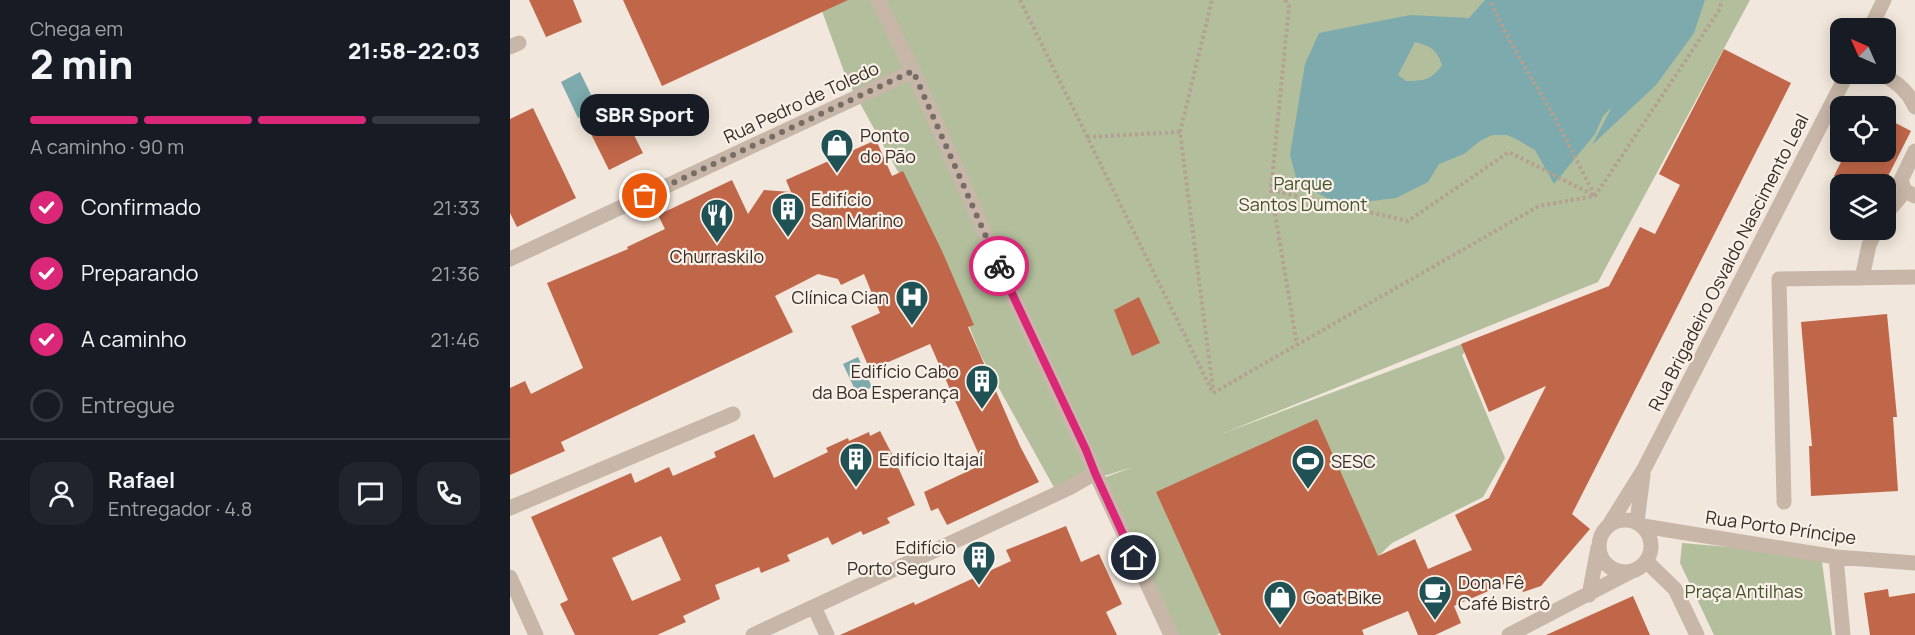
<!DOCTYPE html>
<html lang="pt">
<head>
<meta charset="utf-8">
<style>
	:root { --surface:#171b24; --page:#20242c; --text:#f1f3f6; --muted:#9ea1a6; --line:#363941; --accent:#db2777 }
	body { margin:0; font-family:Manrope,sans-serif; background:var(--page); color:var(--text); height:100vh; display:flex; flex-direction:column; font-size:22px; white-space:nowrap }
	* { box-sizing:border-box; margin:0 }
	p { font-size:20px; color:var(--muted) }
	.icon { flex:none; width:33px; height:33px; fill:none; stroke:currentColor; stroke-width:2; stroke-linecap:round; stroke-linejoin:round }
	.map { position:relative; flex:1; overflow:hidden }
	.drawer { display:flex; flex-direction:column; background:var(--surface); width:510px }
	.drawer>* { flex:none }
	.needle { width:39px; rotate:315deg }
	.tools { position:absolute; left:1320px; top:18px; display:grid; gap:12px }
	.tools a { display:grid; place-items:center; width:66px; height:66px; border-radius:12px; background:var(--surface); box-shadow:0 3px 15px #0003; font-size:30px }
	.pin { position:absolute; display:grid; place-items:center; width:51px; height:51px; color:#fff; margin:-26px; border:3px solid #fff; border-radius:50%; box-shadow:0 2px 6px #0007 }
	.courier { position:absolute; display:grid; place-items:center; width:60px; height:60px; margin:-30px; border:4px solid #db2777; border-radius:50%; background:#fff; color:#222; box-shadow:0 2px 8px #0007 }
	.bubble { position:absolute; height:42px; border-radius:18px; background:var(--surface); box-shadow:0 3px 15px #0003; font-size:20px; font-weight:800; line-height:42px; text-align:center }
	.overview em { font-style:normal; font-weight:800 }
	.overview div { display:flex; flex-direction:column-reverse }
	.overview { display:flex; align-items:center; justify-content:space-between; height:102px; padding:0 30px }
	h1 { font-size:39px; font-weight:800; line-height:45px }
	.bar { display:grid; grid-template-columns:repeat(4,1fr); gap:9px 6px; align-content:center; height:72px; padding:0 30px }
	.bar i { height:8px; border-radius:4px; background:var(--line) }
	.bar .on { background:var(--accent) }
	.bar p { grid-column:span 4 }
	.line { display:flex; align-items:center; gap:15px; padding:0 30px; border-top:2px solid var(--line) }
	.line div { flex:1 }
	.round { display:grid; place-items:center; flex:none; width:63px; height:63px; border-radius:18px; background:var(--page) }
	ol { padding:0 30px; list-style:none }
	li { display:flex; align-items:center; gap:18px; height:66px }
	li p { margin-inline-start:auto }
	li .icon { padding:6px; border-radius:50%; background:var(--accent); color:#fff; stroke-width:4 }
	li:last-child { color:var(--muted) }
	li i { width:33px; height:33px; border:3px solid var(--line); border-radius:50% }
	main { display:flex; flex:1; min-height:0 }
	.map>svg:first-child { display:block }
	.green { fill:#b3bf9c }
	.water { fill:#7caaad; fill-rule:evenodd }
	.building { fill:#c16749; fill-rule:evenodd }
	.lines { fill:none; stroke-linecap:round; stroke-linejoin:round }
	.path { stroke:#b4a192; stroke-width:4; stroke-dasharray:3 3; stroke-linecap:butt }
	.minor { stroke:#c8b7a8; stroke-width:15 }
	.done { stroke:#776d67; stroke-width:6; stroke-dasharray:0 10.8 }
	.route { stroke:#db2777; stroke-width:8 }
	.labels { text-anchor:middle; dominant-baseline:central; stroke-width:4.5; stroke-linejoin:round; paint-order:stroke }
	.street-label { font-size:18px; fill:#362c28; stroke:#f9f1e8 }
	.poi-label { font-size:18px; fill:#362c28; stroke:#f9f1e8; text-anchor:start }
	.park-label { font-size:18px; fill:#45532d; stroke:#f9f1e8 }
</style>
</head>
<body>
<main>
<section class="drawer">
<div class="overview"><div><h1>2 min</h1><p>Chega em</p></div><em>21:58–22:03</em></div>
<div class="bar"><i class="on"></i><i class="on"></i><i class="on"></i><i></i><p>A caminho · 90 m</p></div>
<ol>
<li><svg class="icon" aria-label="check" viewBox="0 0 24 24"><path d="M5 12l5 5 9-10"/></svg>Confirmado<p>21:33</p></li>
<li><svg class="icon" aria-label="check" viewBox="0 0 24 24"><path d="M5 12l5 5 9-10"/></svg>Preparando<p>21:36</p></li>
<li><svg class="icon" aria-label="check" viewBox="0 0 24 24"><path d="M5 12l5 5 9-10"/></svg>A caminho<p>21:46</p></li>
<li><i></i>Entregue</li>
</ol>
<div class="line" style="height:108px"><a class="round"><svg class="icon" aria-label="person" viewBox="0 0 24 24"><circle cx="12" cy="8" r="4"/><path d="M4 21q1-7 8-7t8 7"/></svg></a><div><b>Rafael</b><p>Entregador · 4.8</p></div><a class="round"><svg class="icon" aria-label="chat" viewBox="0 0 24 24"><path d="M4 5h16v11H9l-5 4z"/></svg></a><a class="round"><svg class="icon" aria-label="phone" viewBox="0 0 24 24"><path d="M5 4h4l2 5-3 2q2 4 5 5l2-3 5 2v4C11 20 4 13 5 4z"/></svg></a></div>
</section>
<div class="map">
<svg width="1405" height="635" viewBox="0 0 1405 635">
	<rect width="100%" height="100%" fill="#f1e7dc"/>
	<path class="green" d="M308 0H1240L1088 282 714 433 968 338 952 355 995 458 973 497 882 543 848 576 706 635H661L588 480 623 467 546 491 471 356 421 231 337 80Z
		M1172 543 1311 555 1322 635H1204L1170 563Z"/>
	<path class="water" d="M975 0H1195L1184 33 1146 85 1082 145 1102 107 1093 116 1085 134 1044 184 1025 150 1006 139 997 135H982L970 141 954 154 929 164 918 182 886 198 829 205 787 181 780 155 795 64 809 33 900 15 959 18ZM905 42C920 46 927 49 932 65 922 80 914 81 896 81L888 75Z
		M70 72 88 109 68 118 51 82Z
		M348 357 362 387 347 394 333 364Z"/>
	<path class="building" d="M19 0H63L72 22 36 37Z
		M113 0H338L152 86Z
		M1214 49 1281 83 1062 514 1080 529 1031 586 1013 592 1006 579 944 606 951 623 925 635H908L898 611 852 630 854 635H711L646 492 807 419 868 556 905 539 918 569 962 550 945 515 979 498 1036 386 979 412 951 344 1099 286 1130 227 1145 234 1170 185 1149 174Z
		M23 108 66 198 7 227 0 213V119Z
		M112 111 133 153 99 170 78 128Z
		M1376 118 1401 131 1374 184H1342L1324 176 1336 152H1376Z
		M366 140 382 176 393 171 432 251 464 325 458 327 510 446 529 482 437 525 428 508 421 511 414 492 473 464 420 344 360 370 341 326 370 313 354 274 331 285 328 279 308 274 265 296 283 332 51 442 55 451 0 475V388L15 381 21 394 73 368 37 283 118 249 117 247 155 229 148 215 222 180 238 214 254 190 281 192 276 180Z
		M629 297 650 343 622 356 604 310Z
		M1377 314 1387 417H1383L1388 491 1301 496 1299 446H1302L1291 322Z
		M370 431 383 456 405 505 377 518 380 523 353 535 351 531 322 545 318 537 277 555 280 561 251 573 249 567 205 585 210 599 173 616 176 622 147 635H65L50 604 58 600 21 517 121 473 125 483 159 467 163 476 206 457 204 452 244 434 264 478 318 452 316 448 338 438 339 441 359 432 360 436ZM151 536 171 580 122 601 102 558Z
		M556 526 571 562 589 554 612 604 596 612 607 635H330L404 602 405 605 501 561 496 550Z
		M1378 589 1379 597 1405 593V635H1360L1354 593Z
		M1123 596 1140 635H1036Z"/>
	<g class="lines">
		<path class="path" d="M510 0 703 393 1029 206 1085 196 1210 9 1211 0
			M775 0 779 6 761 190 787 345
			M670 132 702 0
			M577 137 670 132 703 389
			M761 190 898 221 999 152 1085 196C1067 162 1051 127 1031 94 1013 63 994 34 980 0"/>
		<path class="minor" d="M368 0 403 71 497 283 661 635
			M1360 28 1374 0
			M0 47 9 43
			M1371 74C1386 81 1398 91 1405 107
			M1405 151 1391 180 1395 191 1405 196
			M1376 214 1395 191
			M0 259 403 71
			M1352 278 1359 245 1366 230
			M1274 502 1269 279 1405 277
			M0 508 223 414
			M1089 546a26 26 0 1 1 52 0a26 26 0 1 1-52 0Z
			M1127 522 1133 475
			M1099 525 1134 469 1337 74
			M1133 526 1326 557 1405 563
			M1326 557 1333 635
			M1136 561 1165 589 1187 635
			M0 577 26 635
			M1079 595 1088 548
			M304 607 317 635
			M243 635 559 488 585 473
			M999 635 1122 571"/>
	</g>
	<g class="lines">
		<path class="done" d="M135 196 403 71 489 266"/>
		<path class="route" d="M489 266 576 450 585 473 624 558"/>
	</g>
	<defs>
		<symbol id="shop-pin" viewBox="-11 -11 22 30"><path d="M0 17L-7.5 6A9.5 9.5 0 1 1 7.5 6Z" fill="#1f5155" stroke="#f9f1e8"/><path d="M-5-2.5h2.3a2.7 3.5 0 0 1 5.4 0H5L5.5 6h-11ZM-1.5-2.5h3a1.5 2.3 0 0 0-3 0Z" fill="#fff"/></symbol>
		<symbol id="building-pin" viewBox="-11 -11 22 30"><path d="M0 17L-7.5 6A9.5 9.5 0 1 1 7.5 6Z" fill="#1f5155" stroke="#f9f1e8"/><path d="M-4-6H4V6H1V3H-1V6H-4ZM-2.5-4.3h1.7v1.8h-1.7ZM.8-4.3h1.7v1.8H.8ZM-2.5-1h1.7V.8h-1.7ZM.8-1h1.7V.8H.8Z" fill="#fff"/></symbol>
		<symbol id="restaurant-pin" viewBox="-11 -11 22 30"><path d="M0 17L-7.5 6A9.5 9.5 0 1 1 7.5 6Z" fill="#1f5155" stroke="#f9f1e8"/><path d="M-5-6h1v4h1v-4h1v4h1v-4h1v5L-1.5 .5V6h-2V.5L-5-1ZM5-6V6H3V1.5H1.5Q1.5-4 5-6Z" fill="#fff"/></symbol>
		<symbol id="hospital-pin" viewBox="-11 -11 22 30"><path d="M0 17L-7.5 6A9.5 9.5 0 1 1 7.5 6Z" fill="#1f5155" stroke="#f9f1e8"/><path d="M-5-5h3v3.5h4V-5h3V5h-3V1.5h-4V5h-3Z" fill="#fff"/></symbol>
		<symbol id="stadium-pin" viewBox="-11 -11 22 30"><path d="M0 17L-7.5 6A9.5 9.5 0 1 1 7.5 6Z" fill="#1f5155" stroke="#f9f1e8"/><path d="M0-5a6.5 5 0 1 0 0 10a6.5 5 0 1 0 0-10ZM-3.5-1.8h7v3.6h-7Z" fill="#fff"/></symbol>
		<symbol id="cafe-pin" viewBox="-11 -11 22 30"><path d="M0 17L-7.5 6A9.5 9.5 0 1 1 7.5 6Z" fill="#1f5155" stroke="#f9f1e8"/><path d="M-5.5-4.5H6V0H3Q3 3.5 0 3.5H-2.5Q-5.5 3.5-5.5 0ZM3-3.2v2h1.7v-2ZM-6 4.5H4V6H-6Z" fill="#fff"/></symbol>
	</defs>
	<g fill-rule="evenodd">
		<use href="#shop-pin" x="308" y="126" width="38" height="52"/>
		<use href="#building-pin" x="259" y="190" width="38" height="52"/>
		<use href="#restaurant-pin" x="188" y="196" width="38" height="52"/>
		<use href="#hospital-pin" x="383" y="278" width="38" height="52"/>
		<use href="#building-pin" x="453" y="362" width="38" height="52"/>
		<use href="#building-pin" x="327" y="440" width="38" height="52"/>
		<use href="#stadium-pin" x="779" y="442" width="38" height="52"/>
		<use href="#building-pin" x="450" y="538" width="38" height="52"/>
		<use href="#cafe-pin" x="906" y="573" width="38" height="52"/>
		<use href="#shop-pin" x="751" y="578" width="38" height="52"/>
	</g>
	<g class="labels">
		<g class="street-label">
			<text transform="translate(291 102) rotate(-25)">Rua Pedro de Toledo</text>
			<text transform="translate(1218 262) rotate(-63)">Rua Brigadeiro Osvaldo Nascimento Leal</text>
			<text transform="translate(1271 527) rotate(8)">Rua Porto Príncipe</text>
		</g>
		<g class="poi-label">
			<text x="350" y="135">Ponto<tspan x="350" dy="21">do Pão</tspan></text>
			<text x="301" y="199">Edifício<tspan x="301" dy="21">San Marino</tspan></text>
			<text x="207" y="256" text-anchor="middle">Churraskilo</text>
			<text x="379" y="297" text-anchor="end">Clínica Cian</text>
			<text x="449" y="371" text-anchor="end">Edifício Cabo<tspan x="449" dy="21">da Boa Esperança</tspan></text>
			<text x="369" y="459">Edifício Itajaí</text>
			<text x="821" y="461">SESC</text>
			<text x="446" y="547" text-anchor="end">Edifício<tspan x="446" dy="21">Porto Seguro</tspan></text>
			<text x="948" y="582">Dona Fê<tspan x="948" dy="21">Café Bistrô</tspan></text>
			<text x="793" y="597">Goat Bike</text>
		</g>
		<g class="park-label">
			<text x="793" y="183">Parque<tspan x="793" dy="21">Santos Dumont</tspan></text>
			<text x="1234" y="591">Praça Antilhas</text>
		</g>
	</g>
</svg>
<div class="tools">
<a><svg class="needle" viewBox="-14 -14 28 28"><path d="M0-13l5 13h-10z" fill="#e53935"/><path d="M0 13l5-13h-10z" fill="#9ea1a6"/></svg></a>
<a><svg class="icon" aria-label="locate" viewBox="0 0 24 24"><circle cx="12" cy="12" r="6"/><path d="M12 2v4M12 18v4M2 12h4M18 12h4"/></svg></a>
<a><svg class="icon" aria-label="layers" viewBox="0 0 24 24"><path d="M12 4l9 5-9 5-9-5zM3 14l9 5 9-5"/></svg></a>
</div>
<div class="pin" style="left:135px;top:196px;background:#ea580c"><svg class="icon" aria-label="bag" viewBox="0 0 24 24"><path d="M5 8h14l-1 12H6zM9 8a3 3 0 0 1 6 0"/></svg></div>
<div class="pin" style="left:624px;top:558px;background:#1f2937"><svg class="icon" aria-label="home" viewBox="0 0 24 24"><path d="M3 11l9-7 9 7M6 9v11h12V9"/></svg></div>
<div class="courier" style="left:489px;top:266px"><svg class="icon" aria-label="bike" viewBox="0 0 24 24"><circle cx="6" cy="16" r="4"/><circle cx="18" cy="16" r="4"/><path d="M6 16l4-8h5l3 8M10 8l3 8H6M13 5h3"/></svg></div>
<div class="bubble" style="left:70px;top:94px;width:129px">SBR Sport</div>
</div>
</main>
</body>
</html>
